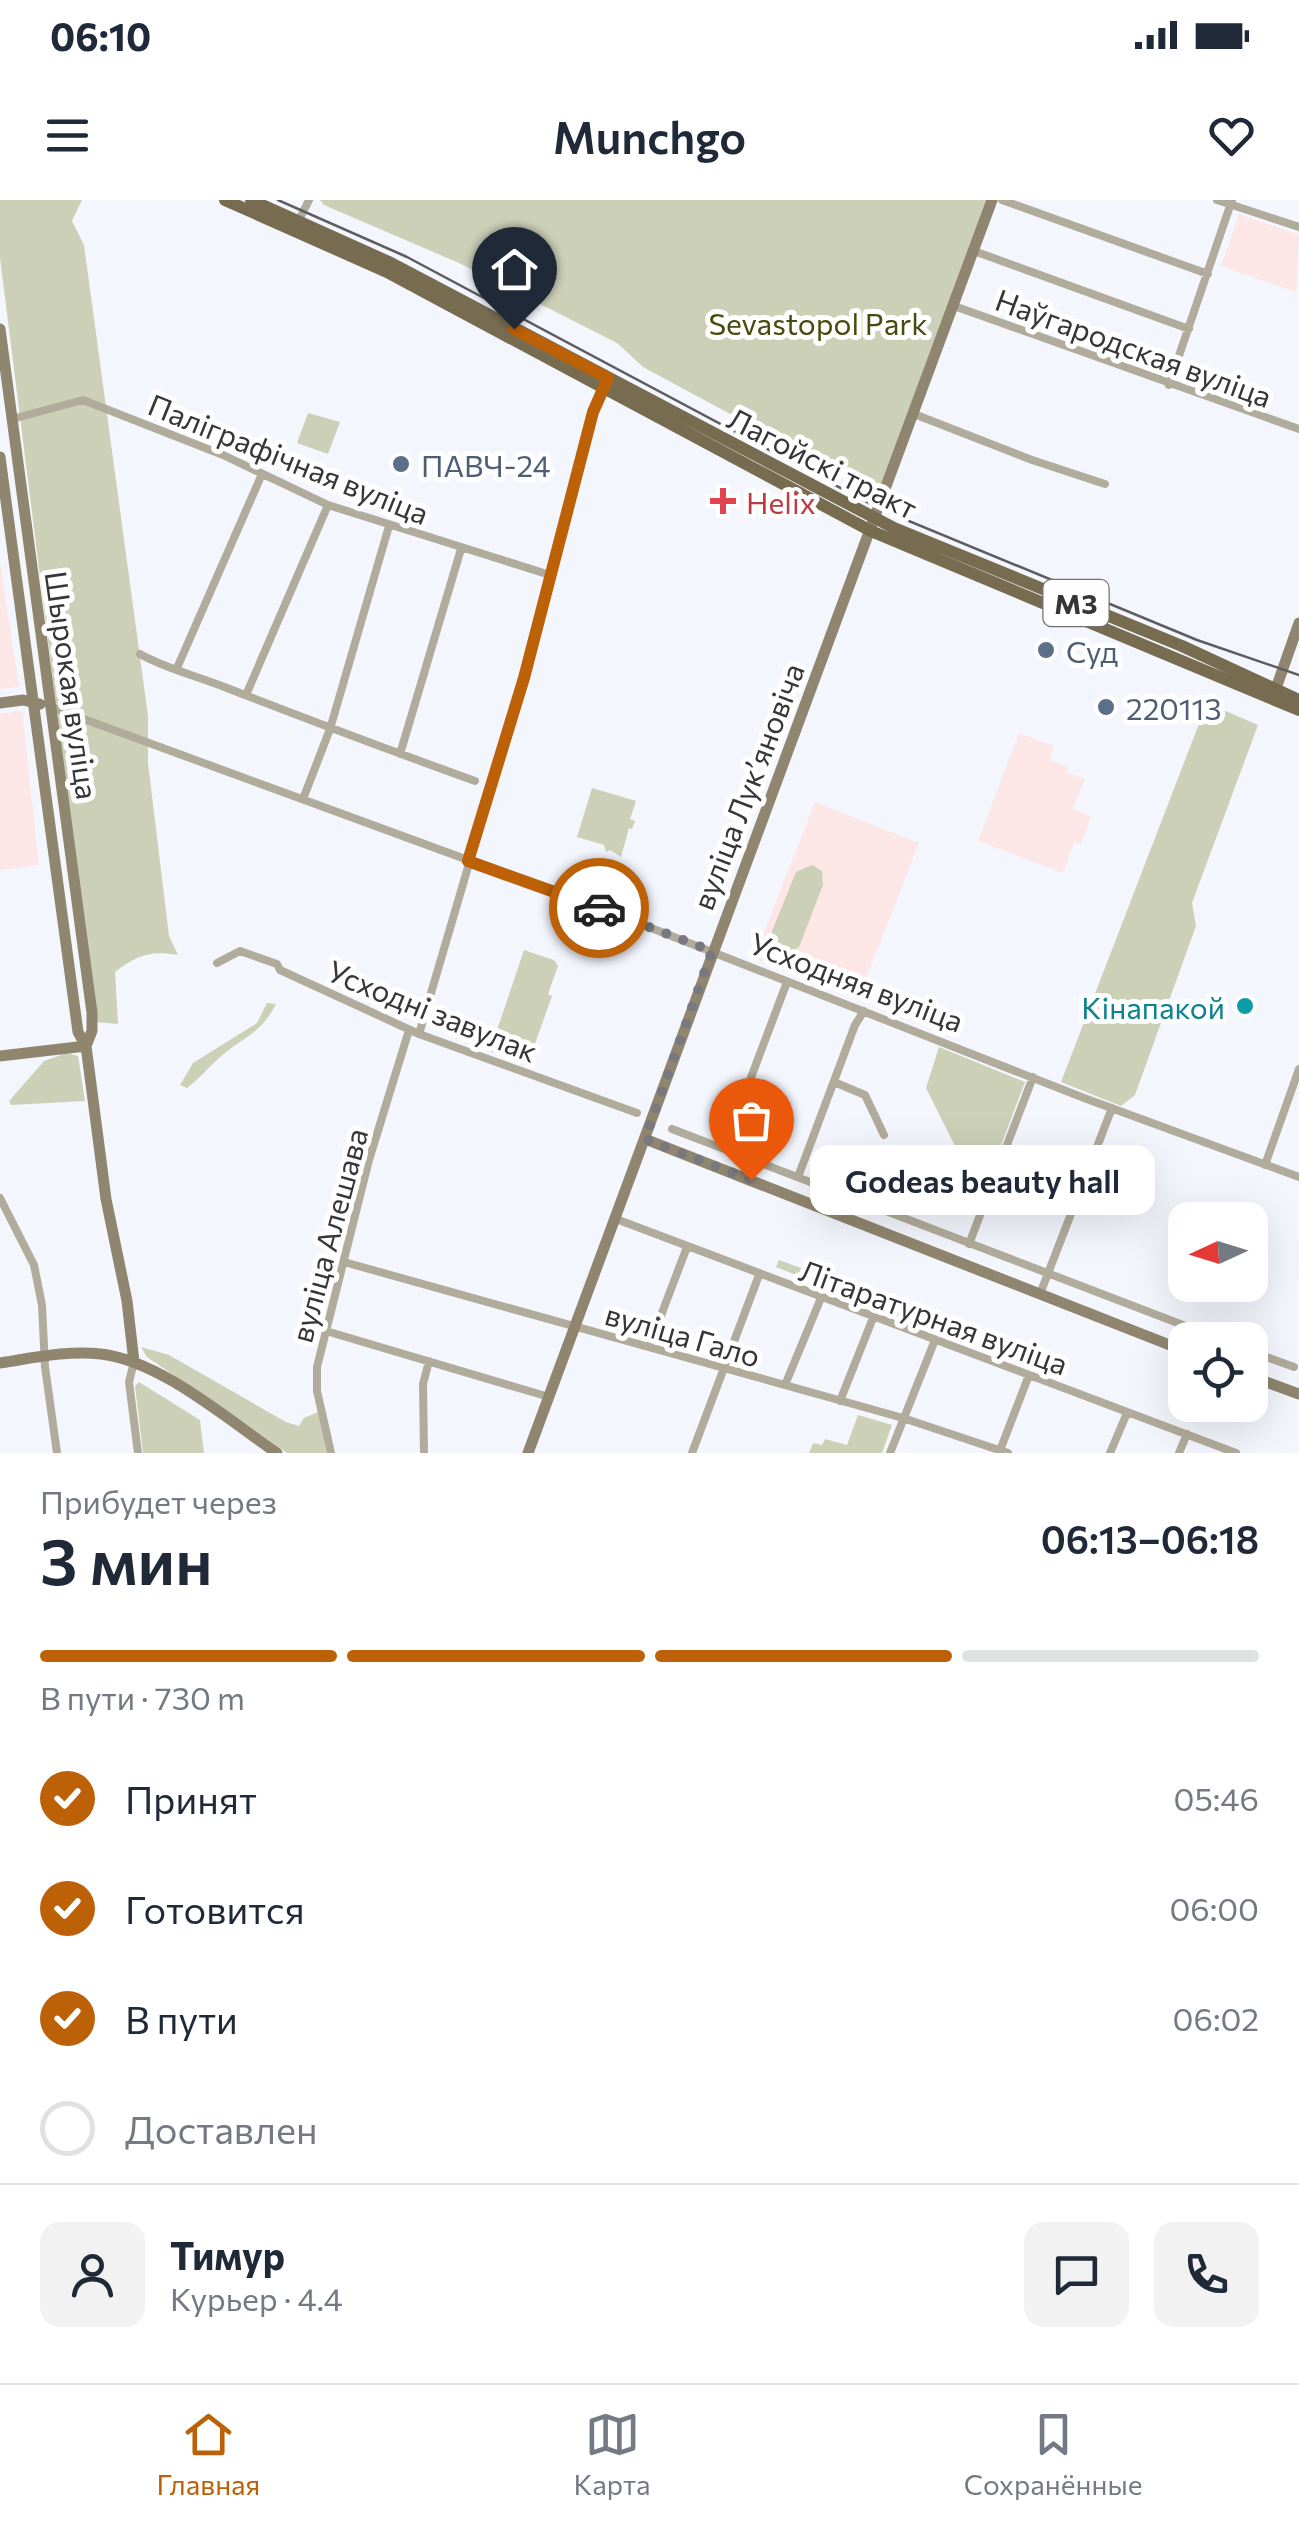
<!DOCTYPE html>
<html lang="ru">
<head>
<meta charset="utf-8">
<style>
	:root { --surface:#fff; --page:#f2f2f3; --text:#1f2937; --muted:#747a83; --line:#e0e1e3; --accent:#bc6108 }
	body { margin:0; font-family:Commissioner,sans-serif; background:var(--page); color:var(--text); height:100vh; display:flex; flex-direction:column; font-size:38px; white-space:nowrap }
	* { box-sizing:border-box; margin:0 }
	p { font-size:32px; color:var(--muted) }
	.icon { flex:none; width:55px; height:55px; fill:none; stroke:currentColor; stroke-width:2; stroke-linecap:round; stroke-linejoin:round }
	.map { position:relative; height:1253px; overflow:hidden }
	.sheet { display:flex; flex-direction:column; background:var(--surface); flex:1 }
	.sheet>* { flex:none }
	.needle { width:65px; rotate:266deg }
	.controls { position:absolute; left:1168px; top:1002px; display:grid; gap:20px }
	.controls a { display:grid; place-items:center; width:100px; height:100px; border-radius:20px; background:var(--surface); box-shadow:0 10px 40px #0002; font-size:50px }
	.pin { position:absolute; display:grid; place-items:center; width:85px; height:85px; color:#fff; margin:-102px -42px; border-radius:50% 50% 50% 0; rotate:-45deg; box-shadow:0 0 10px #0007 }
	.pin .icon { rotate:45deg }
	.courier { position:absolute; display:grid; place-items:center; width:100px; height:100px; margin:-50px; border:8px solid #bc6108; border-radius:50%; background:#fff; color:#222; box-shadow:0 2px 12px #0007 }
	.bubble { position:absolute; height:70px; border-radius:20px; background:var(--surface); box-shadow:0 10px 40px #0002; font-size:32px; font-weight:600; line-height:70px; text-align:center }
	.head em { font-style:normal; font-weight:600 }
	.head div { display:flex; flex-direction:column-reverse }
	.head { display:flex; align-items:center; justify-content:space-between; height:170px; padding:0 40px }
	h1 { font-size:65px; font-weight:600; line-height:75px }
	.bar { display:grid; grid-template-columns:repeat(4,1fr); gap:15px 10px; align-content:center; height:120px; padding:0 40px }
	.bar i { height:12px; border-radius:8px; background:var(--line) }
	.bar .active { background:var(--accent) }
	.bar p { grid-column:span 4 }
	.line { display:flex; align-items:center; gap:25px; padding:0 40px; border-top:2px solid var(--line) }
	.line div { flex:1 }
	.round { display:grid; place-items:center; flex:none; width:105px; height:105px; border-radius:20px; background:var(--page) }
	ol { padding:0 40px; list-style:none }
	li { display:flex; align-items:center; gap:30px; height:110px }
	li p { margin-inline-start:auto }
	li .icon { padding:10px; border-radius:50%; background:var(--accent); color:#fff; stroke-width:4 }
	li:last-child { color:var(--muted) }
	li i { width:55px; height:55px; border:5px solid var(--line); border-radius:50% }
	.status { display:flex; justify-content:space-between; align-items:center; height:70px; padding:0 50px; background:var(--surface); direction:ltr }
	.status svg { height:28px; fill:currentColor }
	header { display:flex; justify-content:space-between; align-items:center; height:130px; padding:0 40px; background:var(--surface); font-size:45px; font-weight:600 }
	.tabs { display:flex; justify-content:space-around; align-items:center; height:140px; border-top:2px solid var(--line); background:var(--surface); font-size:28px; color:var(--muted) }
	.tabs a { display:grid; justify-items:center; gap:5px }
	.tabs .active { color:var(--accent) }
	.map>svg:first-child { display:block }
	.education { fill:#fce6e6 }
	.green { fill:#ccd0b7 }
	.lines { fill:none; stroke-linecap:round; stroke-linejoin:round }
	.street { stroke:#b1ab9b; stroke-width:8 }
	.secondary { stroke:#90866f; stroke-width:11 }
	.primary { stroke:#786c50; stroke-width:12 }
	.tram { stroke:#5d5d61; stroke-width:2.5 }
	.done { stroke:#78797e; stroke-width:10; stroke-dasharray:0 18 }
	.route { stroke:#bc6108; stroke-width:12 }
	.service-dot { fill:#5c6f8a; stroke:#fff; stroke-width:4 }
	.health-dot { fill:#e0444e; stroke:#fff; stroke-width:4 }
	.culture-dot { fill:#0f9aa8; stroke:#fff; stroke-width:4 }
	.labels { text-anchor:middle; dominant-baseline:central; stroke-width:10; stroke-linejoin:round; paint-order:stroke }
	.shield { fill:#fff; stroke:#727274; stroke-width:2.5 }
	.shield-label { font-size:28px; font-weight:bold; fill:#363639 }
	.park-label { font-size:30px; fill:#474c0e; stroke:#fff }
	.street-label { font-size:30px; fill:#363639; stroke:#fff }
	.service-label { font-size:30px; fill:#4e5e75; stroke:#fff; text-anchor:start }
	.health-label { font-size:30px; fill:#be3a42; stroke:#fff; text-anchor:start }
	.culture-label { font-size:30px; fill:#0d838f; stroke:#fff; text-anchor:end }
</style>
</head>
<body>
<div class="status"><b>06:10</b><svg viewBox="0 0 49 12"><path d="M0 12V9h3v3zM5 12V6h3v6zM10 12V3h3v9zM15 12V0h3v12zM26 1h20v11H26zM47 4h2v5h-2z"/></svg></div>
<header><svg class="icon" aria-label="menu" viewBox="0 0 24 24"><path d="M4 6h16M4 12h16M4 18h16"/></svg>Munchgo<svg class="icon" aria-label="heart" viewBox="0 0 24 24"><path d="M12 20l-8-8c-3-5 5-10 8-4 3-6 11-1 8 4z"/></svg></header>
<div class="map">
<svg width="1299" height="1253" viewBox="0 0 1299 1253">
	<rect width="100%" height="100%" fill="#f4f6fe"/>
	<path class="education" d="M1239 14 1299 35 1296 92 1221 66Z
		M0 362 19 487 0 489Z
		M22 511 39 665 0 670V514Z
		M1019 533 1054 546 1049 560 1068 567 1066 572 1085 579 1073 609 1091 616 1081 644 1074 642 1063 673 978 641Z
		M815 602 919 643 858 799 754 758Z"/>
	<path class="green" d="M0 0H82L72 21 84 45 148 516V563L169 736 178 755C151 750 137 755 115 772L118 824 96 822 0 58Z
		M320 0H991L882 296 643 167 617 143 459 63 324 5Z
		M308 213 340 222 328 254 297 243Z
		M1207 503 1258 525 1192 703 1196 726 1135 895 1121 906 1061 882Z
		M592 588 636 601 630 619 635 621 632 629 629 628 621 657 610 650 606 652 604 645 577 637Z
		M812 665 822 671 823 685 799 747 794 750H783L773 744 772 731 796 672Z
		M524 750 554 760 558 766 548 794 552 796 527 866 490 851Z
		M267 803 276 804C260 836 241 837 217 860 206 870 199 879 187 888L180 885 193 863 257 823Z
		M939 847 1025 882 981 998 926 888Z
		M67 853 78 856 85 901 11 905 9 901 44 861Z
		M779 1060 931 1116 926 1127 776 1067Z
		M141 1147 169 1155 286 1222 299 1226 304 1218 318 1212 327 1253H287L147 1157Z
		M139 1182 200 1220 204 1253H143L135 1186Z
		M858 1215 892 1225 882 1253H809L813 1243 822 1245 825 1239 847 1245Z"/>
	<g class="lines">
		<path class="street" d="M1002 0 1208 74
			M1217 0 1299 27
			M299 20 309 0
			M974 51 1189 129
			M954 106 1299 229
			M1169 185 1232 0
			M914 214 1032 260 1105 284
			M12 219 83 200 223 255 328 305 550 375
			M140 454C166 469 198 476 227 488 309 520 392 551 475 581
			M177 468 262 274
			M246 495 328 305
			M51 507 618 715 1084 898 1299 977
			M400 554 461 349
			M303 599 330 529 389 326
			M217 763 240 751 277 764 280 770 419 834 637 913
			M419 834 525 473 593 211 603 186
			M834 882 865 895 884 935
			M672 929 1222 1140
			M724 949 787 782
			M1265 965 1299 869
			M798 977 855 825 864 811
			M0 998 34 1065 42 1105 45 1167 57 1253
			M616 1019 1236 1253
			M969 1044 1033 877
			M344 1062 903 1218 1008 1253
			M1040 1094 1112 908
			M326 1131 549 1197
			M649 1147 687 1047
			M1250 1151 1294 1167
			M134 1162 129 1182 138 1253
			M785 1185 821 1098
			M840 1201 873 1118
			M331 1253 317 1191V1167L369 960 409 830
			M424 1253 423 1184 429 1161
			M692 1253 759 1075
			M890 1253 935 1140
			M999 1253 1029 1175
			M1110 1253 1127 1213
			M1179 1253 1187 1234"/>
		<path class="secondary" d="M0 129 92 813V831L86 846
			M0 257 78 832 86 846 106 999 127 1101 134 1162
			M1274 494 1299 423
			M0 503 23 500 40 504
			M0 856 86 846
			M645 939 1185 1151
			M0 1163C33 1158 68 1150 101 1154 161 1161 228 1220 277 1253
			M1250 1176 1299 1194
			M528 1253 992 0"/>
		<path class="primary" d="M225 0 387 72 871 331 1299 510
			M251 0 391 63 894 328 1182 446 1299 500"/>
		<path class="tram" d="M278 0 407 57 880 309 1197 440 1299 475"/>
	</g>
	<g class="lines">
		<path class="done" d="M599 708 712 751 645 939 751 980"/>
		<path class="route" d="M514 129 608 178 593 212 524 478 468 661 599 708"/>
	</g>
	<g class="service-dot">
		<circle cx="401" cy="264" r="10"/>
		<circle cx="1046" cy="450" r="10"/>
		<circle cx="1106" cy="507" r="10"/>
	</g>
	<path class="health-dot" d="M718 286h10v10h10v10h-10v10h-10v-10h-10v-10h10z"/>
	<circle class="culture-dot" cx="1245" cy="806" r="10"/>
	<g class="labels">
		<rect class="shield" x="1043.5" y="380" width="65" height="46" rx="8"/>
		<g class="shield-label">
			<text x="1076" y="403">М3</text>
		</g>
		<g class="park-label">
			<text x="818" y="122">Sevastopol Park</text>
		</g>
		<g class="street-label">
			<text transform="translate(1134 147) rotate(20)">Наўгародская вуліца</text>
			<text transform="translate(289 258) rotate(22)">Паліграфічная вуліца</text>
			<text transform="translate(823 262) rotate(27)">Лагойскі тракт</text>
			<text transform="translate(73 485) rotate(82)">Шырокая вуліца</text>
			<text transform="translate(747 586) rotate(-69)">вуліца Лукʼяновіча</text>
			<text transform="translate(857 781) rotate(21)">Усходняя вуліца</text>
			<text transform="translate(433 810) rotate(22)">Усходні завулак</text>
			<text transform="translate(328 1035) rotate(-75)">вуліца Алешава</text>
			<text transform="translate(934 1116) rotate(20)">Літаратурная вуліца</text>
			<text transform="translate(683 1134) rotate(16)">вуліца Гало</text>
		</g>
		<g class="service-label">
			<text x="421" y="264">ПАВЧ-24</text>
			<text x="1066" y="450">Суд</text>
			<text x="1126" y="507">220113</text>
		</g>
		<g class="health-label">
			<text x="746" y="301">Helix</text>
		</g>
		<g class="culture-label">
			<text x="1225" y="806">Кінапакой</text>
		</g>
	</g>
</svg>
<div class="controls">
<a><svg class="needle" viewBox="-14 -14 28 28"><path d="M0-13l5 13h-10z" fill="#e53935"/><path d="M0 13l5-13h-10z" fill="#747a83"/></svg></a>
<a><svg class="icon" aria-label="locate" viewBox="0 0 24 24"><circle cx="12" cy="12" r="6"/><path d="M12 2v4M12 18v4M2 12h4M18 12h4"/></svg></a>
</div>
<div class="pin" style="left:751px;top:980px;background:#ea580c"><svg class="icon" aria-label="bag" viewBox="0 0 24 24"><path d="M5 8h14l-1 12H6zM9 8a3 3 0 0 1 6 0"/></svg></div>
<div class="pin" style="left:514px;top:129px;background:#1f2937"><svg class="icon" aria-label="home" viewBox="0 0 24 24"><path d="M3 11l9-7 9 7M6 9v11h12V9"/></svg></div>
<div class="courier" style="left:599px;top:708px"><svg class="icon" aria-label="car" viewBox="0 0 24 24"><path d="M5 17H2v-5l4-1 3-4h7l3 4 3 1v5h-3M9 17h6M6 11h13"/><circle cx="7" cy="17" r="2"/><circle cx="17" cy="17" r="2"/></svg></div>
<div class="bubble" style="left:810px;top:945px;width:345px">Godeas beauty hall</div>
</div>
<section class="sheet">
<div class="head"><div><h1>3 мин</h1><p>Прибудет через</p></div><em>06:13–06:18</em></div>
<div class="bar"><i class="active"></i><i class="active"></i><i class="active"></i><i></i><p>В пути · 730 m</p></div>
<ol>
<li><svg class="icon" aria-label="check" viewBox="0 0 24 24"><path d="M5 12l5 5 9-10"/></svg>Принят<p>05:46</p></li>
<li><svg class="icon" aria-label="check" viewBox="0 0 24 24"><path d="M5 12l5 5 9-10"/></svg>Готовится<p>06:00</p></li>
<li><svg class="icon" aria-label="check" viewBox="0 0 24 24"><path d="M5 12l5 5 9-10"/></svg>В пути<p>06:02</p></li>
<li><i></i>Доставлен</li>
</ol>
<div class="line" style="height:180px"><a class="round"><svg class="icon" aria-label="person" viewBox="0 0 24 24"><circle cx="12" cy="8" r="4"/><path d="M4 21q1-7 8-7t8 7"/></svg></a><div><b>Тимур</b><p>Курьер · 4.4</p></div><a class="round"><svg class="icon" aria-label="chat" viewBox="0 0 24 24"><path d="M4 5h16v11H9l-5 4z"/></svg></a><a class="round"><svg class="icon" aria-label="phone" viewBox="0 0 24 24"><path d="M5 4h4l2 5-3 2q2 4 5 5l2-3 5 2v4C11 20 4 13 5 4z"/></svg></a></div>
</section>
<nav class="tabs">
<a class="active"><svg class="icon" aria-label="home" viewBox="0 0 24 24"><path d="M3 11l9-7 9 7M6 9v11h12V9"/></svg>Главная</a>
<a><svg class="icon" aria-label="map" viewBox="0 0 24 24"><path d="M3 6l6-2 6 2 6-2v14l-6 2-6-2-6 2zM9 4v14M15 6v14"/></svg>Карта</a>
<a><svg class="icon" aria-label="saved" viewBox="0 0 24 24"><path d="M7 4h10v16l-5-4-5 4z"/></svg>Сохранённые</a>
</nav>
</body>
</html>
